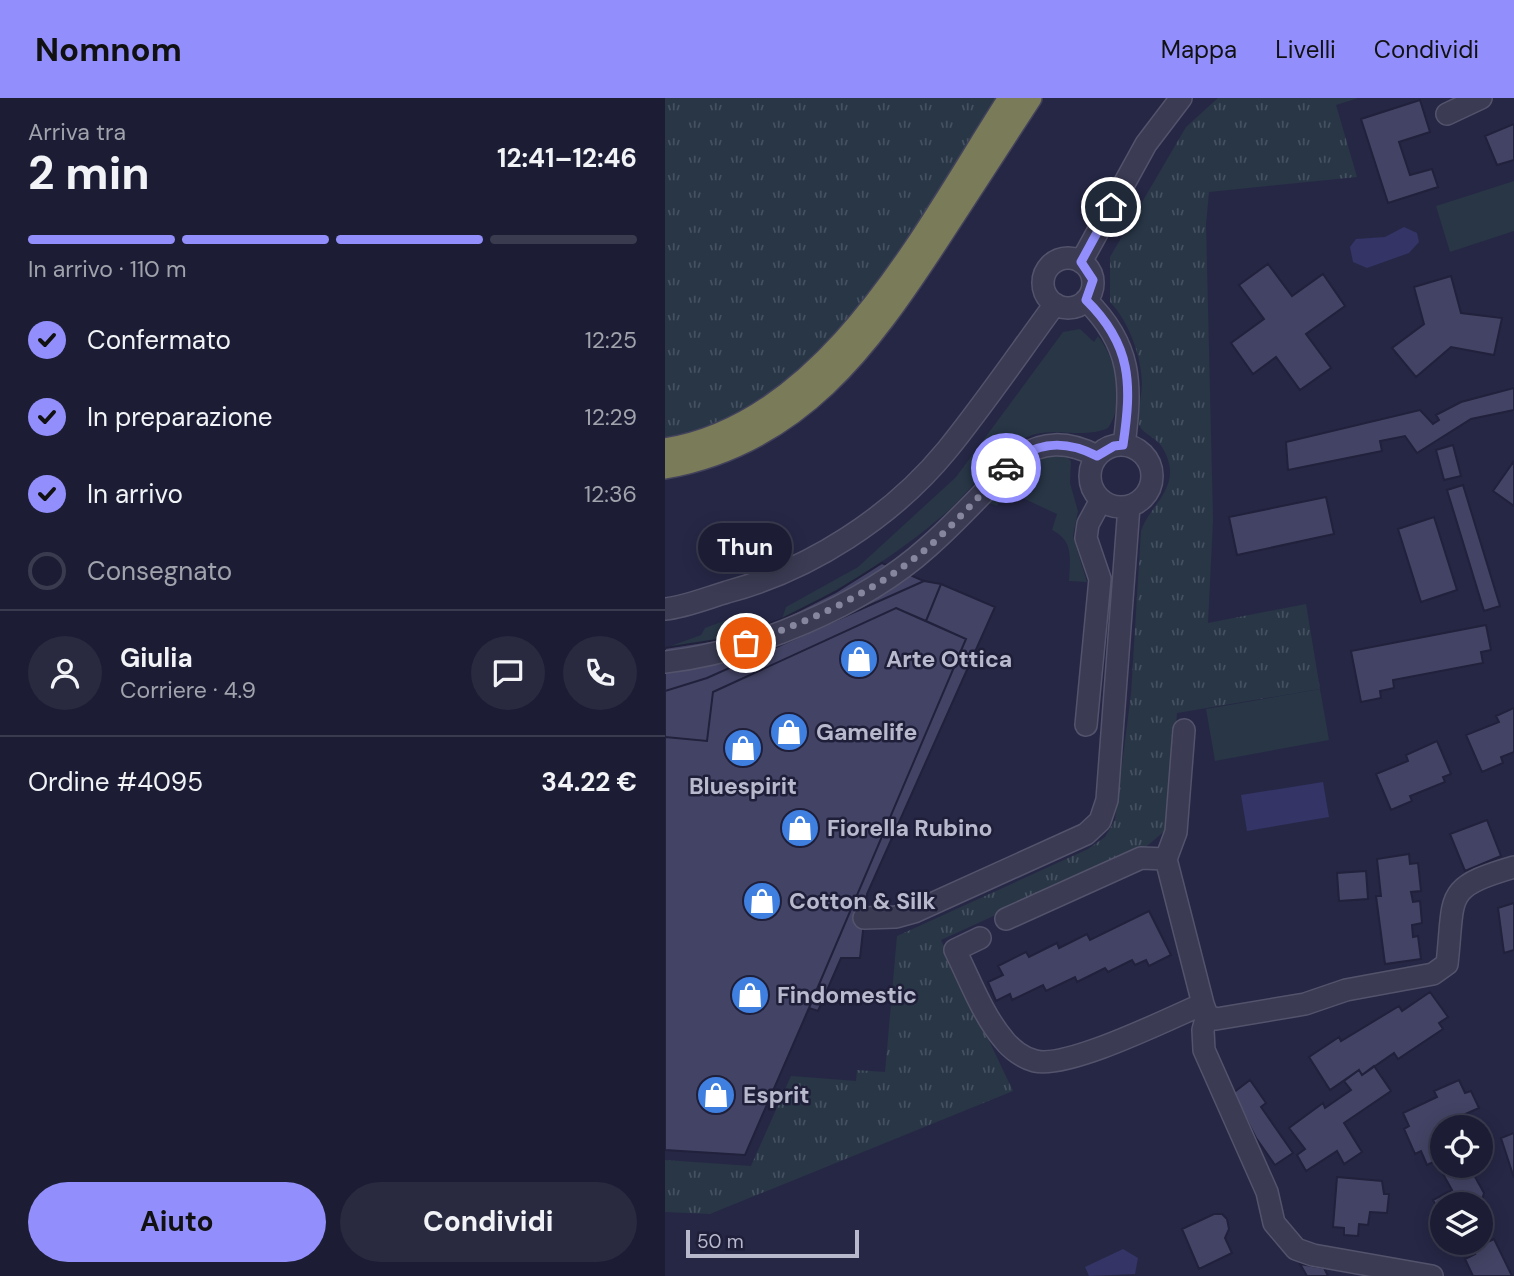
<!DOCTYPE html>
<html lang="it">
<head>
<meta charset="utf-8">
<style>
	:root { --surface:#1c1d34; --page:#292a40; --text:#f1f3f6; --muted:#a0a2ac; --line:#3a3b4f; --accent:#928ffc }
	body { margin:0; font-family:"DM Sans",sans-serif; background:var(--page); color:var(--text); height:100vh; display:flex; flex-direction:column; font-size:26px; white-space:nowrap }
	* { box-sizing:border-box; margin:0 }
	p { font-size:23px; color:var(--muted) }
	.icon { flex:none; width:38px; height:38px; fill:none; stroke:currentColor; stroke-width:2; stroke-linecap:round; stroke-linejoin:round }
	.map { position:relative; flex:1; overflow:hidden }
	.drawer { display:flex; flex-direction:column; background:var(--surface); width:665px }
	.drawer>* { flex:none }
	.tools { position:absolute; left:765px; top:1017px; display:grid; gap:14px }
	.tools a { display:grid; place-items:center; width:63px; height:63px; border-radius:50%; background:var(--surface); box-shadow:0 4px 18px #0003,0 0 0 2px var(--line); font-size:35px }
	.scale { position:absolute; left:21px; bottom:18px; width:173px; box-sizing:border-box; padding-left:7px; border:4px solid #b9b9ce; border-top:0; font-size:19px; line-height:24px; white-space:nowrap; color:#b9b9ce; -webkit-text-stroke:5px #1f1f3a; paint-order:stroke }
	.pin { position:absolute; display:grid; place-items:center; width:60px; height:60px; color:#fff; margin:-30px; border:4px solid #fff; border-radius:50%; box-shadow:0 2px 7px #0007 }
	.courier { position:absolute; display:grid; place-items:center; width:70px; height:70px; margin:-35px; border:5px solid #928ffc; border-radius:50%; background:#fff; color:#222; box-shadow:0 2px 9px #0007 }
	.bubble { position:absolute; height:49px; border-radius:24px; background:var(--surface); box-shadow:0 4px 18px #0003,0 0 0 2px var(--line); font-size:23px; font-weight:700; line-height:49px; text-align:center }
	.summary em { font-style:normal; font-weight:700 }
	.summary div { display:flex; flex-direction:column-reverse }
	.summary { display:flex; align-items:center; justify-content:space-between; height:119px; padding:0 28px }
	h1 { font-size:46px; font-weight:700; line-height:52px }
	.bar { display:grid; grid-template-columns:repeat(4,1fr); gap:10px 7px; align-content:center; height:84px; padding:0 28px }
	.bar i { height:9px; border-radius:5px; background:var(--line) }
	.bar .on { background:var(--accent) }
	.bar p { grid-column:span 4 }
	.line { display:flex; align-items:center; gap:18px; padding:0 28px; border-top:2px solid var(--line) }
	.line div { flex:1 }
	.round { display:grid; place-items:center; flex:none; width:74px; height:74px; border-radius:37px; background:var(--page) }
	ol { padding:0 28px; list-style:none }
	li { display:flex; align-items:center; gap:21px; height:77px }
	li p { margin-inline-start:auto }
	li .icon { padding:7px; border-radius:50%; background:var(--accent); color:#111; stroke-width:4 }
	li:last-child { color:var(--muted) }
	li i { width:38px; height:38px; border:4px solid var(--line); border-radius:50% }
	.action { display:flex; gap:14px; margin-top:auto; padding:14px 28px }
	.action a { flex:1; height:80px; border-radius:42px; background:var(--accent); color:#111; font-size:28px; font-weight:700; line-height:80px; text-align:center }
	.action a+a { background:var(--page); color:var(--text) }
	header { display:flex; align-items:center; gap:42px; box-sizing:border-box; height:98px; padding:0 35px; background:var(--accent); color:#111 }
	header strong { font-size:33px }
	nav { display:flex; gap:38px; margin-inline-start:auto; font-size:24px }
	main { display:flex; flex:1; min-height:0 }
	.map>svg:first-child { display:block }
	.grass { fill:url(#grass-tufts) }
	.green { fill:#283646 }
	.water { fill:#343466 }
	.building { fill:#434365; stroke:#21213c; stroke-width:2 }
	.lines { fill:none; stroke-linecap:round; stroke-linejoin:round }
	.minor-casing { stroke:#54536c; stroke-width:24 }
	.highway-casing { stroke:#42425c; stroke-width:24 }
	.minor { stroke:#3b3b54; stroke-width:21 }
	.highway { stroke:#7a7b58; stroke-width:21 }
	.done { stroke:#86869e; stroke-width:7; stroke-dasharray:0 12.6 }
	.route { stroke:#928ffc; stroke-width:9 }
	.labels { text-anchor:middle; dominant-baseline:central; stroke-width:5; stroke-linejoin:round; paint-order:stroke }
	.poi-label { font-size:23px; font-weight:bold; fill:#b9b9ce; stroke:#1f1f3a; text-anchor:start }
</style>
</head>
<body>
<header>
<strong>Nomnom</strong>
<nav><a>Mappa</a><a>Livelli</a><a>Condividi</a></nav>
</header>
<main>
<section class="drawer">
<div class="summary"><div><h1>2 min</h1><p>Arriva tra</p></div><em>12:41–12:46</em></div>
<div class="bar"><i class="on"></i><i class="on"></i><i class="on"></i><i></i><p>In arrivo · 110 m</p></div>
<ol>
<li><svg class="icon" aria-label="check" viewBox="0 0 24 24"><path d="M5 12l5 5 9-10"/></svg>Confermato<p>12:25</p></li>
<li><svg class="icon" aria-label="check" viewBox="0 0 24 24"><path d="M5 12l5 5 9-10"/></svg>In preparazione<p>12:29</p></li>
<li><svg class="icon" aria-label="check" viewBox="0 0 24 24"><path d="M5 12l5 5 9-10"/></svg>In arrivo<p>12:36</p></li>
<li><i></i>Consegnato</li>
</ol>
<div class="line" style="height:126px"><a class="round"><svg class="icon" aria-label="person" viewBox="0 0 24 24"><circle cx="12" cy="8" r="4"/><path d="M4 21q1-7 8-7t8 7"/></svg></a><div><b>Giulia</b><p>Corriere · 4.9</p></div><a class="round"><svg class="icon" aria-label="chat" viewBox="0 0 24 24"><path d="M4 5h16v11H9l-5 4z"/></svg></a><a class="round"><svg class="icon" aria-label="phone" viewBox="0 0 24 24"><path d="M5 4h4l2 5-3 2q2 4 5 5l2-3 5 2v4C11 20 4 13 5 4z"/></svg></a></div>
<div class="line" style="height:91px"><div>Ordine #4095</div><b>34.22 €</b></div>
<div class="action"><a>Aiuto</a><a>Condividi</a></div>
</section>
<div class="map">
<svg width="849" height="1178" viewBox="0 0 849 1178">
	<defs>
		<pattern id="grass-tufts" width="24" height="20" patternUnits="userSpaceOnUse" patternTransform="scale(1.75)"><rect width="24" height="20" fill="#283646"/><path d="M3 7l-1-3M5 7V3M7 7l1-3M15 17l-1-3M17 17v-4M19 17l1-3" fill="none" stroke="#455160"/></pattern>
	</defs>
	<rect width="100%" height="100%" fill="#262745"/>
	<path class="grass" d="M0 0H331C268 98 171 277 62 323 42 331 21 335 0 340Z
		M553 0H693L671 7 692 79 544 94 541 126 548 422 543 525 641 506 655 591 512 615 502 731 482 748 276 842 348 993 45 1116 0 1114V1062L86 1068 126 978 191 983 192 972 220 974 232 838 423 751 440 739 450 722 466 596 476 433C485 405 521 388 497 349 491 339 479 337 474 327 473 314 476 300 477 287 477 260 464 223 445 204V159L521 29Z"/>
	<path class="green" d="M849 83V133L785 154 771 108Z
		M415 231 429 244 433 238C451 261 461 305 443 330 417 342 387 327 360 340 329 356 308 391 282 414 231 458 177 491 117 521L121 509 193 469 291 379 398 234Z
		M381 357H400L406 363 405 385 413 413 408 438 422 484 404 483C405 460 409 443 387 432L392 416 340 392 332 408 324 405 362 366Z
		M83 514 77 522V532L58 541 0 550 36 537 40 530Z
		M655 591 664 642 550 663 541 611Z"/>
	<path class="water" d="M739 129 752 135 754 144 744 155 702 170 688 164 685 149 691 141 720 139Z
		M658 684 664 719 582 733 576 697Z
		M458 1151 473 1160 470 1176 424 1178 420 1169Z"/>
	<path class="building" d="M755 2 765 34 734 44 745 77 767 71 773 89 723 105 696 21Z
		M849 26V62L832 67 820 38Z
		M603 166 627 198 658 176 680 208 641 236 666 270 635 292 611 259 588 276 566 245 599 221 574 187Z
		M786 178 796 215 837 220 829 257 786 249 751 279 727 250 759 226 749 189Z
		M849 290V312L806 321 752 355 740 338 715 343 717 353 623 372 621 344 755 312 768 326 774 322 771 317 796 304Z
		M788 347 796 378 779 382 771 352Z
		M849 363V408L828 393Z
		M798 387 835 508 819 513 782 392Z
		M661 399 669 436 572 457 564 419Z
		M769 419 792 492 756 504 733 431Z
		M217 465 259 483 42 580 0 593V550L58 541 117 521 171 494Z
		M259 483 276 486 261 523 231 510 48 594 42 643 0 639V593L42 580Z
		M276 486 330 509 202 796 195 860H176L153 913 144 910 301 541 261 523Z
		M231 510 301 541 144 910 80 1057 0 1052V639L42 643 48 594Z
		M821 527 826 552 816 554 818 565 728 582 729 590 715 593 716 600 696 604 686 553Z
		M849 610V654L836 659 838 665 817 674 801 637 834 624 831 618Z
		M772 643 786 676 778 679 780 684 745 698 747 703 726 712 711 676 743 663 741 657Z
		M822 722 836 758 800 773 785 736Z
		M744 756 745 766 753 765 756 793 746 794 748 804 755 803 757 825 747 827 748 839 753 838 756 861 720 866 711 798H716L712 761Z
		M701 773 703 801 674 803 672 775Z
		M849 805V852L839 855 833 810Z
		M484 813 506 857 484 868 481 862 470 867 467 862 443 874 440 870 412 884 410 879 381 893 378 887 347 902 345 896 331 903 323 884 338 877 333 868 361 854 364 859 392 845 394 850 422 836 425 842Z
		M765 894 783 919 774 925 778 931 733 961 729 955 697 977 694 972 665 992 644 959 674 939 676 943 734 908 737 913Z
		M709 968 726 993 679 1025 697 1054 679 1066 672 1053 641 1073 632 1057 640 1051 624 1030 658 1005 660 1010 686 992 679 983 694 972 697 977Z
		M585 982 601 1005 596 1009 628 1055 610 1067 591 1040 568 995Z
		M794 982 800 995 806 993 814 1010 776 1027 777 1060 762 1067 756 1053 750 1056 739 1031 744 1028 738 1015 772 999 769 993Z
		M849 1035V1080L836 1040Z
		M778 1068H804L819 1095 816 1106H777V1119L768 1102 787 1092 778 1076 782 1074Z
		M672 1079 717 1083 719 1096H724L722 1115 705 1114 703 1127 694 1126 693 1138 679 1137V1130L668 1129Z
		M549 1116H557L562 1121 564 1131 560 1140 567 1155 534 1171 517 1131Z
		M829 1141 847 1178H808L800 1161 810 1156 807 1151Z
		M635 1166 659 1170 663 1178H642Z"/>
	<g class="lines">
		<defs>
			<path id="minor" d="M782 16 816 0
				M378 185a25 25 0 1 1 50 0a25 25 0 1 1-50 0Z
				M416 164 481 46 516 0
				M421 202C467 247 467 286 459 347
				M425 378a31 31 0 1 1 62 0a31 31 0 1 1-62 0Z
				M0 511C20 509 42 500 62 494 145 472 227 419 282 352 320 305 354 255 390 206
				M0 564C85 555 199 507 263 449 294 422 321 391 350 362 377 342 403 343 432 358
				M421 627 435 481 421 440 423 426 436 402
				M519 632 511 734 501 761 538 906 542 917 551 921 640 906 681 892 768 876 782 866C790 797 777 790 849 769
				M199 820 231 819 249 814 421 736 435 723 442 702 464 408
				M341 821 476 760 501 761
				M315 840 290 852C305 882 317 916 339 942 346 951 358 960 370 963 403 971 503 921 538 906
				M542 917 538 932 539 952 602 1094 609 1125 631 1151 648 1157 767 1178"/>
			<path id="highway" d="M0 351C165 325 261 128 344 0
				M0 370C134 346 203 250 273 143 304 95 335 48 366 0"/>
		</defs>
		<use href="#minor" class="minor-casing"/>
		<use href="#highway" class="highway-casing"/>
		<use href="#minor" class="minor"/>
		<use href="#highway" class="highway"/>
	</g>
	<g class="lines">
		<path class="done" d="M81 545C144 524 210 494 261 451 290 426 315 397 341 370"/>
		<path class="route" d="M341 370C369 343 399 341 432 358L449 348 458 347C467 286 467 247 421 202L428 182 416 164 446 109"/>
	</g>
	<defs>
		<symbol id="shop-disc" viewBox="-11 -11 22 22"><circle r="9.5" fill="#3f7fe0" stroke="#1f1f3a"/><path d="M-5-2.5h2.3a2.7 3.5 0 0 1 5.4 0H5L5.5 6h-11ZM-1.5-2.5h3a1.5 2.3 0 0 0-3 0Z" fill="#fff"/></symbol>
	</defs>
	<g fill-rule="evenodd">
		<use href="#shop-disc" x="172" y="539" width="44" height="44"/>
		<use href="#shop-disc" x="102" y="612" width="44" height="44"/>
		<use href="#shop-disc" x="56" y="628" width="44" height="44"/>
		<use href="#shop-disc" x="113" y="708" width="44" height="44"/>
		<use href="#shop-disc" x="75" y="781" width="44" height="44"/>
		<use href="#shop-disc" x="63" y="875" width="44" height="44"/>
		<use href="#shop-disc" x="29" y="975" width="44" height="44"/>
	</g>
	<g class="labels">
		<g class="poi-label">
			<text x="221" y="561">Arte Ottica</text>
			<text x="151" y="634">Gamelife</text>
			<text x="78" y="688" text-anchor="middle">Bluespirit</text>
			<text x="162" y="730">Fiorella Rubino</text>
			<text x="124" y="803">Cotton &amp; Silk</text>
			<text x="112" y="897">Findomestic</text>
			<text x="78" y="997">Esprit</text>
		</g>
	</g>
</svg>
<div class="tools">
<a><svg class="icon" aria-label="locate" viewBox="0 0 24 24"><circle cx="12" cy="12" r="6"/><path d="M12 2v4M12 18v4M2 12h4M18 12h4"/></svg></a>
<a><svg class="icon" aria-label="layers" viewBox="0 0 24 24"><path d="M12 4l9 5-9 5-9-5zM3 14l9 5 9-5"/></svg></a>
</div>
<div class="scale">50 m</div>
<div class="pin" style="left:81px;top:545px;background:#ea580c"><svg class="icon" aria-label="bag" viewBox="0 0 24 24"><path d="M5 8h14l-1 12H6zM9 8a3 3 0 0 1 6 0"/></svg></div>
<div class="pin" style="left:446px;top:109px;background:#1f2937"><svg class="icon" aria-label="home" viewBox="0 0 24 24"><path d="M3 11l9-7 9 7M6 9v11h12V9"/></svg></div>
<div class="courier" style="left:341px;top:370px"><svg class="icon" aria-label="car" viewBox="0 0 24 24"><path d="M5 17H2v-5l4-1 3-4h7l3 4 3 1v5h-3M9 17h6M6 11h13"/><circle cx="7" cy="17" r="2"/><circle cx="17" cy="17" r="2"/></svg></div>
<div class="bubble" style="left:33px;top:425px;width:94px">Thun</div>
</div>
</main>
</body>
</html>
